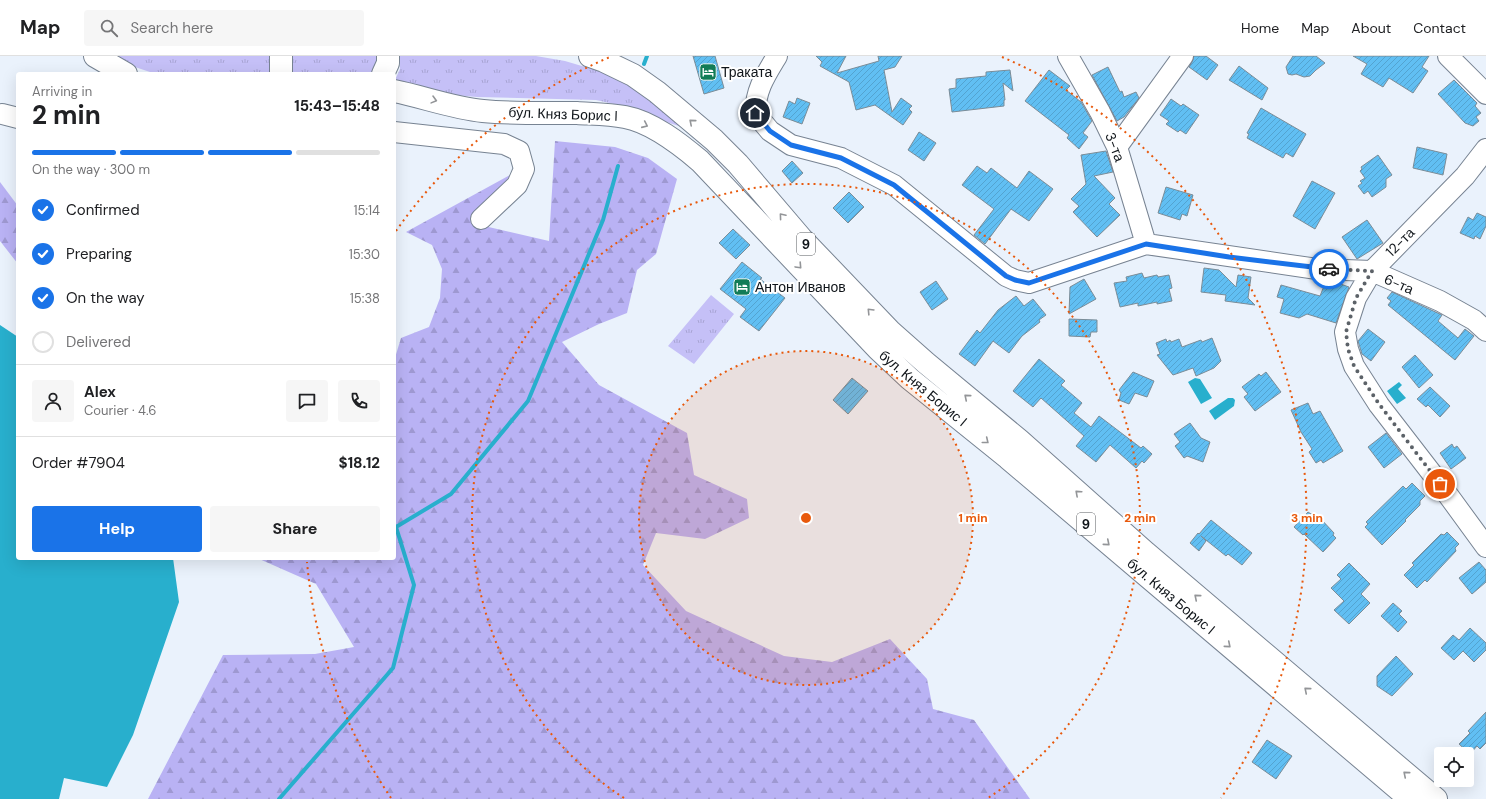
<!DOCTYPE html>
<html lang="en">
<head>
<meta charset="utf-8">
<style>
	:root { --surface:#fff; --page:#f6f6f6; --text:#202124; --muted:#757577; --line:#e0e0e0; --accent:#1a73e8 }
	body { margin:0; font-family:"DM Sans",sans-serif; background:var(--page); color:var(--text); height:100vh; display:flex; flex-direction:column; font-size:15px; white-space:nowrap }
	* { box-sizing:border-box; margin:0 }
	p { font-size:13px; color:var(--muted) }
	.icon { flex:none; width:22px; height:22px; fill:none; stroke:currentColor; stroke-width:2; stroke-linecap:round; stroke-linejoin:round }
	.map { position:relative; flex:1; overflow:hidden }
	.drawer { position:absolute; left:16px; top:16px; width:380px; height:488px; display:flex; flex-direction:column; background:var(--surface); border-radius:4px; box-shadow:0 4px 16px #0002 }
	.drawer>* { flex:none }
	.tools { position:absolute; left:1434px; top:691px; display:grid; gap:8px }
	.tools a { display:grid; place-items:center; width:40px; height:40px; border-radius:4px; background:var(--surface); box-shadow:0 4px 16px #0002; font-size:20px }
	.pin { position:absolute; display:grid; place-items:center; width:34px; height:34px; color:#fff; margin:-17px; border:2px solid #fff; border-radius:50%; box-shadow:0 1px 4px #0007 }
	.courier { position:absolute; display:grid; place-items:center; width:40px; height:40px; margin:-20px; border:3px solid #1a73e8; border-radius:50%; background:#fff; color:#222; box-shadow:0 1px 5px #0007 }
	.summary em { font-style:normal; font-weight:700 }
	.summary div { display:flex; flex-direction:column-reverse }
	.summary { display:flex; align-items:center; justify-content:space-between; height:68px; padding:0 16px }
	h1 { font-size:26px; font-weight:700; line-height:30px }
	.bar { display:grid; grid-template-columns:repeat(4,1fr); gap:6px 4px; align-content:center; height:48px; padding:0 16px }
	.bar i { height:5px; border-radius:3px; background:var(--line) }
	.bar .current { background:var(--accent) }
	.bar p { grid-column:span 4 }
	.line { display:flex; align-items:center; gap:10px; padding:0 16px; border-top:1px solid var(--line) }
	.line div { flex:1 }
	.round { display:grid; place-items:center; flex:none; width:42px; height:42px; border-radius:4px; background:var(--page) }
	ol { padding:0 16px; list-style:none }
	li { display:flex; align-items:center; gap:12px; height:44px }
	li p { margin-inline-start:auto }
	li .icon { padding:4px; border-radius:50%; background:var(--accent); color:#fff; stroke-width:4 }
	li:last-child { color:var(--muted) }
	li i { width:22px; height:22px; border:2px solid var(--line); border-radius:50% }
	.button { display:flex; gap:8px; margin-top:auto; padding:8px 16px }
	.button a { flex:1; height:46px; border-radius:4px; background:var(--accent); color:#fff; font-size:16px; font-weight:700; line-height:46px; text-align:center }
	.button a+a { background:var(--page); color:var(--text) }
	header { display:flex; align-items:center; gap:24px; box-sizing:border-box; height:56px; padding:0 20px; background:var(--surface); border-bottom:1px solid var(--line) }
	header strong { font-size:19px }
	nav { display:flex; gap:22px; margin-inline-start:auto; font-size:14px }
	.search { width:280px; height:36px; background:var(--page); display:flex; align-items:center; gap:10px; box-sizing:border-box; padding:0 14px; border-radius:4px; color:var(--muted); font-size:15px }
	.map>svg:first-child { display:block }
	.grass { fill:url(#grass-tufts) }
	.forest { fill:url(#forest-firs) }
	.water { fill:#28afcd }
	.lines { fill:none; stroke-linecap:round; stroke-linejoin:round }
	.stream { stroke:#28afcd; stroke-width:4 }
	.building { fill:url(#building-hatch); stroke:#7b8c97 }
	.minor-casing { stroke:#778392; stroke-width:22 }
	.highway-casing { stroke:#778392; stroke-width:24 }
	.minor { stroke:#fff; stroke-width:20 }
	.highway { stroke:#fff; stroke-width:22 }
	.oneway { stroke:#939598 }
	.done { stroke:#5c6268; stroke-width:4; stroke-dasharray:0 7.2 }
	.route { stroke:#1a73e8; stroke-width:5 }
	.ring { fill:none; stroke:#e8590c; stroke-width:2; stroke-dasharray:2 4 }
	.labels { text-anchor:middle; dominant-baseline:central; stroke-width:4; stroke-linejoin:round; paint-order:stroke }
	.shield { fill:#fff; stroke:#575a5e; stroke-width:1 }
	.shield-label { font-size:13px; font-weight:bold; fill:#0f1419 }
	.poi-label { font-size:14px; fill:#0f1419; stroke:#fff; text-anchor:start }
	.street-label { font-size:14px; fill:#0f1419; stroke:#fff }
	.centre { fill:#e8590c; stroke:#fff; stroke-width:2 }
	.ring-label { font-size:12px; text-anchor:middle; font-weight:bold; fill:#e8590c; stroke:#fff; stroke-width:4; stroke-linejoin:round; paint-order:stroke }
</style>
</head>
<body>
<header>
<strong>Map</strong>
<div class="search"><svg class="icon" aria-label="search" viewBox="0 0 24 24"><circle cx="10" cy="10" r="6"/><path d="M15 15l6 6"/></svg>Search here</div>
<nav><a>Home</a><a>Map</a><a>About</a><a>Contact</a></nav>
</header>
<div class="map">
<svg width="1486" height="743" viewBox="0 0 1486 743">
	<defs>
		<pattern id="grass-tufts" width="24" height="20" patternUnits="userSpaceOnUse"><rect width="24" height="20" fill="#c5c0f7"/><path d="M3 7l-1-3M5 7V3M7 7l1-3M15 17l-1-3M17 17v-4M19 17l1-3" fill="none" stroke="#a8a4d3"/></pattern>
		<pattern id="forest-firs" width="22" height="20" patternUnits="userSpaceOnUse"><rect width="22" height="20" fill="#b9b2f4"/><path d="M5 1l3.5 6h-7zM16 11l3.5 6h-7z" fill="#9e98d1"/></pattern>
		<pattern id="building-hatch" width="6" height="6" patternUnits="userSpaceOnUse"><rect width="6" height="6" fill="#61bff3"/><path d="M-1 1l2-2M0 6l6-6M5 7l2-2" fill="none" stroke="#53a3d0"/></pattern>
	</defs>
	<rect width="100%" height="100%" fill="#eaf2fc"/>
	<path class="grass" d="M108 0H272V18H156L114 4Z
		M290 0H379V7L372 18H293L289 14Z
		M400 0H536L565 5 602 16 638 34 680 67 679 70 663 65 636 53 596 44 477 41 455 39 425 31 394 26 400 13Z
		M711 239 734 258 694 308 668 290Z"/>
	<path class="forest" d="M555 85 615 91 648 102 677 123 656 198 637 214 627 257 599 268 562 286 599 329 687 377 694 419 747 443 749 462 705 483 656 477 643 509 686 555 784 600 832 606 890 583 927 623 933 653 974 664 1030 743H148L223 599 315 598 354 591 316 528 257 502H394V305L401 282 429 271 440 242 442 213 432 189 406 176 510 119 480 169 549 185Z
		M0 126 18 150V208L0 185Z"/>
	<path class="water" d="M0 269 18 281V502H173L179 546 133 679 107 731 64 722 59 743H0Z
		M1195 322 1200 323 1212 342 1201 348 1188 326Z
		M1399 326 1402 329 1398 333 1406 342 1397 348 1387 335Z
		M1228 342H1233L1235 344 1234 350 1215 364 1209 355Z"/>
	<g class="lines">
		<path class="stream" d="M644 8 647 0
			M279 743 393 612 414 529 396 471 451 438 528 345 603 164 618 110"/>
	</g>
	<path class="building" d="M693 0H715L724 32 704 38Z
		M816 0H846L837 17 879 5 878 0H902L895 11 884 14 892 56 901 42 912 50 909 53 912 56 903 69 875 49 856 54 849 26 820 10 822 6Z
		M1194 0H1206L1218 9 1207 24 1189 11 1192 6Z
		M1293 0H1316L1325 7 1316 14 1310 20 1304 21 1296 18 1292 19 1288 18 1286 11Z
		M1353 0H1429L1422 11 1428 15 1413 37 1389 22 1383 31 1361 18 1367 8Z
		M1239 10 1268 32 1262 44 1229 24Z
		M1108 11 1120 36 1122 35 1124 41 1136 36 1139 42 1124 61 1117 65 1092 19Z
		M1010 14 1013 35 1003 27 1005 44H1004V50L952 56 949 33 956 32V23L986 20V16Z
		M1049 14 1070 30 1066 34 1081 46 1092 65 1083 77 1088 81 1079 93 1067 82 1069 79 1025 45Z
		M1454 24 1477 47 1475 50 1481 57 1476 61 1479 65 1473 70 1465 67 1438 38Z
		M797 42 810 47 802 68 783 61 789 45 795 48Z
		M1171 43 1181 50 1183 48 1199 59 1186 78 1180 74 1178 76 1166 68 1169 65 1160 59Z
		M1261 52 1306 78 1293 101 1286 97 1283 102 1247 82 1249 78 1247 77Z
		M919 76 936 87 924 105 908 94Z
		M1417 91 1447 98 1443 119 1413 112Z
		M1106 95 1113 116 1094 120 1115 142 1109 148 1120 159 1097 181 1073 156 1079 150 1071 143 1086 128 1081 99Z
		M1378 99 1392 119 1386 123V131L1372 141 1368 135 1364 138 1358 130 1362 127 1360 125 1365 122 1360 115 1362 113 1361 111Z
		M792 105 803 117 792 127 782 115Z
		M977 110 987 117 991 112 1017 132 1029 115 1053 133 1029 165 1011 153 985 188 974 179 994 153 962 129Z
		M1312 125 1335 137 1315 173 1293 160Z
		M1166 131 1193 139 1187 160 1182 158 1180 164 1158 157Z
		M849 136 864 151 848 167 833 152Z
		M1477 157 1486 161V170L1480 183 1475 180 1474 183 1460 177 1468 161 1473 164Z
		M1367 164 1383 187 1357 203 1342 181Z
		M733 173 750 189 736 203 719 187Z
		M742 206 762 222 760 223 785 242 759 275 740 261 746 253 720 233Z
		M1204 212 1219 214 1236 231 1238 219 1251 221 1248 242 1255 249 1225 245 1226 239 1201 236Z
		M1142 217 1144 222 1157 219 1158 221 1169 219 1172 232 1169 233 1172 245 1157 248V246L1138 250V247L1120 251 1114 227 1127 225 1126 221Z
		M1084 223 1096 243 1069 258 1070 231Z
		M936 225 948 243 932 254 920 236Z
		M1326 225H1332L1349 231 1336 267 1307 258 1299 262 1280 257 1284 243 1277 241 1281 229 1320 240Z
		M1392 236 1442 259 1438 265 1458 282 1465 273 1474 280 1455 304 1388 249 1391 245 1387 242Z
		M1016 240 1024 250 1033 243 1046 259 1039 264 1040 266 1022 280 1009 297 993 285 975 310 959 298 977 274 980 277 998 254Z
		M1069 263 1097 264V276H1091L1090 281 1069 280Z
		M1368 273 1385 286 1371 305 1362 298 1358 285Z
		M1212 282 1221 305 1214 312 1196 320 1193 312 1173 319 1157 299 1160 298 1156 287 1166 283 1167 286 1170 284 1171 286 1179 283 1182 291 1201 284 1202 286Z
		M1415 299 1433 319 1419 332 1402 311Z
		M1039 303 1065 325 1061 329 1082 347 1074 357 1091 371 1099 360 1141 392 1143 390 1152 398 1144 407 1142 405 1136 412 1110 389 1096 406 1076 390 1084 380 1041 342 1033 351 1013 335Z
		M1133 316 1154 325 1147 341 1135 337 1129 348 1119 344 1121 337 1119 334Z
		M1266 316 1281 336 1255 355 1244 341 1248 338 1242 331 1259 318 1261 320Z
		M852 322 868 335 848 358 833 344Z
		M1430 331 1450 350 1440 361 1428 349 1426 351 1417 343Z
		M1308 347 1313 358 1320 355 1343 395 1323 407 1321 404 1316 407 1309 396 1312 393 1301 376 1291 354Z
		M1190 367 1201 382 1210 386 1203 406 1187 400 1184 402 1175 390 1180 386 1174 378Z
		M1386 377 1402 398 1384 412 1368 391Z
		M1452 388 1454 392 1457 390 1466 402 1451 413 1440 397Z
		M1412 427 1425 440 1420 445V449L1405 464 1406 465 1382 489 1365 471 1368 468 1366 466 1403 430 1406 433Z
		M1308 456 1311 458 1312 457 1318 462 1319 461 1334 477 1333 479 1336 482 1323 496 1304 478 1303 479 1294 471Z
		M1211 464 1252 497 1242 509 1228 498 1226 500 1201 480 1206 485 1199 495 1190 487 1198 477 1199 478Z
		M1447 476 1459 488 1455 492 1456 495 1427 526 1425 524 1417 532 1404 519 1414 509 1412 507 1441 478 1444 479Z
		M1479 506 1486 514V526L1472 538 1459 522Z
		M1349 507 1370 528 1361 538 1370 547 1349 568 1334 554 1344 545 1331 532 1341 523 1337 519Z
		M1393 547 1402 555 1399 558 1407 566 1398 576 1381 560Z
		M1470 572 1486 587V594L1474 606 1463 595 1454 604 1441 592 1453 579 1459 584Z
		M1396 600 1413 618 1392 640 1377 630V620Z
		M1486 656V687L1480 693 1477 690 1470 698 1459 688 1470 677 1468 675Z
		M1267 684 1292 700 1276 723 1252 706Z"/>
	<g class="lines">
		<defs>
			<path id="minor" d="M777 0C765 20 756 33 755 57L770 75 791 89 841 102 894 129 1006 220 1015 224 1029 227 1146 188 1317 213 1372 215 1440 245 1474 264 1486 275
				M1068 0 1100 56 1117 91 1146 188
				M1448 0 1486 38
				M2 58 18 62
				M394 76 504 88 519 95 524 113 517 129 481 163
				M1117 91 1183 0
				M1486 93 1465 120 1372 215 1356 242 1345 276 1348 293 1354 310 1379 349 1440 428 1486 491"/>
			<path id="highway" d="M95 0 126 18
				M590 0 604 5 633 19 657 36 714 84 738 108 801 182 891 276 926 307 1019 384 1146 497 1436 743
				M281 18V0
				M383 18 388 7V0
				M394 35C424 41 453 52 483 55 514 58 546 57 577 57 593 58 609 58 625 61 652 66 680 88 700 105L878 293 910 323 1008 402 1410 743"/>
		</defs>
		<use href="#minor" class="minor-casing"/>
		<use href="#highway" class="highway-casing"/>
		<use href="#minor" class="minor"/>
		<use href="#highway" class="highway"/>
	</g>
	<defs><path id="oneway-chevron" d="M-2-3.5L2.5 0L-2 3.5" fill="none" stroke-width="1.6" stroke-linecap="round" stroke-linejoin="round"/></defs>
	<g class="oneway">
		<use href="#oneway-chevron" transform="translate(434 44) rotate(15)"/>
		<use href="#oneway-chevron" transform="translate(692 66) rotate(-139)"/>
		<use href="#oneway-chevron" transform="translate(645 69) rotate(24)"/>
		<use href="#oneway-chevron" transform="translate(782 160) rotate(-130)"/>
		<use href="#oneway-chevron" transform="translate(799 210) rotate(47)"/>
		<use href="#oneway-chevron" transform="translate(870 255) rotate(-134)"/>
		<use href="#oneway-chevron" transform="translate(967 341) rotate(-140)"/>
		<use href="#oneway-chevron" transform="translate(986 385) rotate(39)"/>
		<use href="#oneway-chevron" transform="translate(1078 437) rotate(-138)"/>
		<use href="#oneway-chevron" transform="translate(1107 487) rotate(40)"/>
		<use href="#oneway-chevron" transform="translate(1197 541) rotate(-140)"/>
		<use href="#oneway-chevron" transform="translate(1228 589) rotate(40)"/>
		<use href="#oneway-chevron" transform="translate(1307 634) rotate(-140)"/>
		<use href="#oneway-chevron" transform="translate(1406 718) rotate(-140)"/>
	</g>
	<g class="lines">
		<path class="done" d="M1329 213 1372 215 1356 242 1346 276 1348 293 1354 310 1379 348 1440 428"/>
		<path class="route" d="M755 57 770 75 791 89 841 102 894 129 1006 220 1015 224 1029 227 1146 188 1229 201 1329 213"/>
	</g>
	<circle cx="806" cy="462" r="167" fill="#e8590c" fill-opacity=".12"/>
	<g class="ring">
		<circle cx="806" cy="462" r="167"/>
		<path d="M624 742A334 334 0 1 1 988 742"/>
		<path d="M391 742A501 501 0 0 1 307 506M396 175A501 501 0 0 1 610 1M1002 1A501 501 0 0 1 1221 742"/>
	</g>
	<defs>
		<symbol id="hotel-square" viewBox="-11 -11 22 22"><rect x="-9" y="-9" width="18" height="18" rx="4" fill="#127c57" stroke="#fff"/><path d="M-6-4.5h1.5V1H6V5H4.5V3h-9V5H-6ZM-4 0a1.8 1.8 0 1 1 3.6 0ZM.5 0V-2.5h3Q6-2.5 6 0Z" fill="#fff"/></symbol>
	</defs>
	<g fill-rule="evenodd">
		<use href="#hotel-square" x="698" y="6" width="20" height="20"/>
		<use href="#hotel-square" x="732" y="221" width="20" height="20"/>
	</g>
	<g class="labels">
		<g class="shield">
			<rect x="797" y="177" width="18" height="22" rx="3"/>
			<rect x="1077" y="457" width="18" height="22" rx="3"/>
		</g>
		<g class="shield-label">
			<text x="806" y="188">9</text>
			<text x="1086" y="468">9</text>
		</g>
		<g class="poi-label">
			<text x="721" y="16">Траката</text>
			<text x="755" y="231">Антон Иванов</text>
		</g>
		<g class="street-label">
			<text transform="translate(563 58) rotate(2)">бул. Княз Борис I</text>
			<text transform="translate(1115 91) rotate(69)">3-та</text>
			<text transform="translate(1400 186) rotate(-45)">12-та</text>
			<text transform="translate(1399 228) rotate(24)">6-та</text>
			<text transform="translate(923 332) rotate(40)">бул. Княз Борис I</text>
			<text transform="translate(1171 540) rotate(40)">бул. Княз Борис I</text>
		</g>
	</g>
	<circle cx="806" cy="462" r="6" class="centre"/>
	<g class="ring-label">
		<text x="973" y="466">1 min</text>
		<text x="1140" y="466">2 min</text>
		<text x="1307" y="466">3 min</text>
	</g>
</svg>
<div class="tools">
<a><svg class="icon" aria-label="locate" viewBox="0 0 24 24"><circle cx="12" cy="12" r="6"/><path d="M12 2v4M12 18v4M2 12h4M18 12h4"/></svg></a>
</div>
<div class="pin" style="left:1440px;top:428px;background:#ea580c"><svg class="icon" aria-label="bag" viewBox="0 0 24 24"><path d="M5 8h14l-1 12H6zM9 8a3 3 0 0 1 6 0"/></svg></div>
<div class="pin" style="left:755px;top:57px;background:#1f2937"><svg class="icon" aria-label="home" viewBox="0 0 24 24"><path d="M3 11l9-7 9 7M6 9v11h12V9"/></svg></div>
<div class="courier" style="left:1329px;top:213px"><svg class="icon" aria-label="car" viewBox="0 0 24 24"><path d="M5 17H2v-5l4-1 3-4h7l3 4 3 1v5h-3M9 17h6M6 11h13"/><circle cx="7" cy="17" r="2"/><circle cx="17" cy="17" r="2"/></svg></div>
<section class="drawer">
<div class="summary"><div><h1>2 min</h1><p>Arriving in</p></div><em>15:43–15:48</em></div>
<div class="bar"><i class="current"></i><i class="current"></i><i class="current"></i><i></i><p>On the way · 300 m</p></div>
<ol>
<li><svg class="icon" aria-label="check" viewBox="0 0 24 24"><path d="M5 12l5 5 9-10"/></svg>Confirmed<p>15:14</p></li>
<li><svg class="icon" aria-label="check" viewBox="0 0 24 24"><path d="M5 12l5 5 9-10"/></svg>Preparing<p>15:30</p></li>
<li><svg class="icon" aria-label="check" viewBox="0 0 24 24"><path d="M5 12l5 5 9-10"/></svg>On the way<p>15:38</p></li>
<li><i></i>Delivered</li>
</ol>
<div class="line" style="height:72px"><a class="round"><svg class="icon" aria-label="person" viewBox="0 0 24 24"><circle cx="12" cy="8" r="4"/><path d="M4 21q1-7 8-7t8 7"/></svg></a><div><b>Alex</b><p>Courier · 4.6</p></div><a class="round"><svg class="icon" aria-label="chat" viewBox="0 0 24 24"><path d="M4 5h16v11H9l-5 4z"/></svg></a><a class="round"><svg class="icon" aria-label="phone" viewBox="0 0 24 24"><path d="M5 4h4l2 5-3 2q2 4 5 5l2-3 5 2v4C11 20 4 13 5 4z"/></svg></a></div>
<div class="line" style="height:52px"><div>Order #7904</div><b>$18.12</b></div>
<div class="button"><a>Help</a><a>Share</a></div>
</section>
</div>
</body>
</html>
